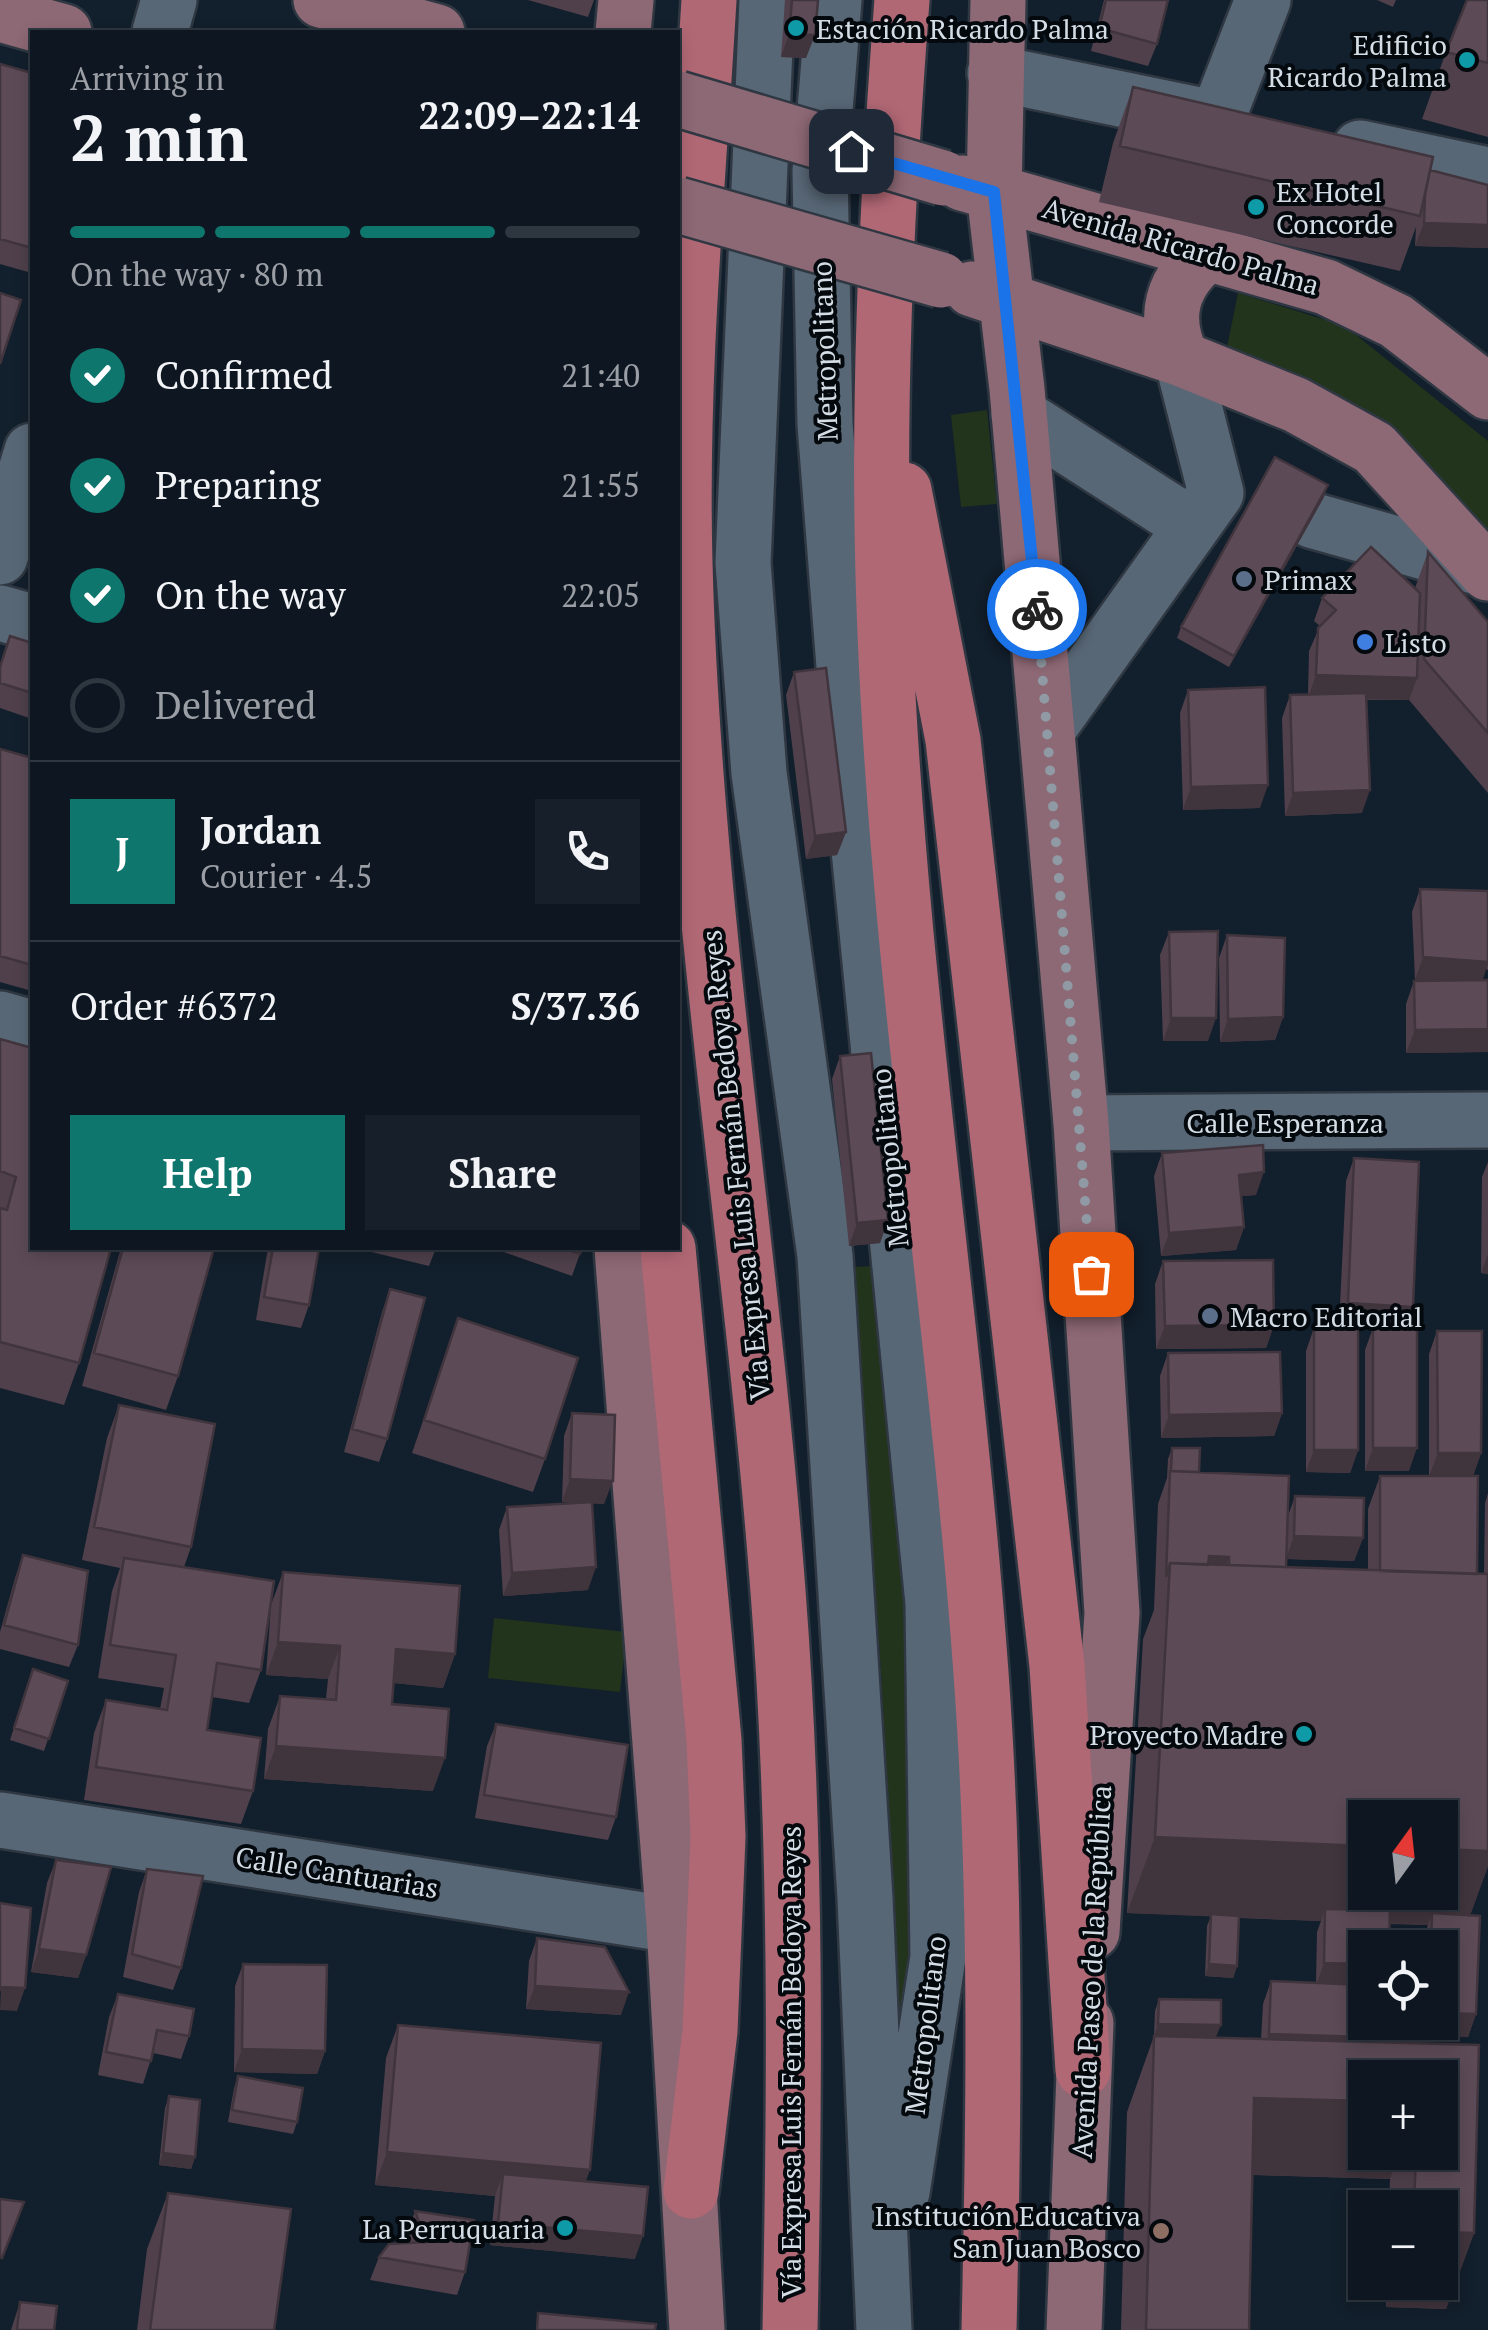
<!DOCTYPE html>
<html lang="en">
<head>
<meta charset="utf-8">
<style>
	:root { --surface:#0e1721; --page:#17202a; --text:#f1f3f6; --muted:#9b9fa5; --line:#2e363f; --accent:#0f766e }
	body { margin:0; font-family:"PT Serif",serif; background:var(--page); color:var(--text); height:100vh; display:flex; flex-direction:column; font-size:38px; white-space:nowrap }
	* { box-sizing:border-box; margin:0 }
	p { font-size:32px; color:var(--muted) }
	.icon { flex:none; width:55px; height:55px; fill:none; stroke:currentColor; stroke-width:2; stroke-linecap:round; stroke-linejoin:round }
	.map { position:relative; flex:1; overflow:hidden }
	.details { position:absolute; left:30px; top:30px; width:650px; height:1220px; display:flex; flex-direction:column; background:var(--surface); border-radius:0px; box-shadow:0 5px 15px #0003,0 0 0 2px var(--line) }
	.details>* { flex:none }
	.needle { width:65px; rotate:15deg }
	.tools { position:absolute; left:1348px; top:1800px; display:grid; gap:20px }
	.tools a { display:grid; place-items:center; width:110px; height:110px; border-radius:0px; background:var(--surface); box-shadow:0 5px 15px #0003,0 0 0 2px var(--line); font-size:50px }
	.pin { position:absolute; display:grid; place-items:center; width:85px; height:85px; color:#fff; margin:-42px; border-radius:20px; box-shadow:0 5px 15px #0006 }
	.courier { position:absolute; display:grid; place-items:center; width:100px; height:100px; margin:-50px; border:8px solid #1a73e8; border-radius:50%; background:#fff; color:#222; box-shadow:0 2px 12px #0007 }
	.headline em { font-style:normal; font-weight:700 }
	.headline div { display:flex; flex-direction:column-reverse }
	.headline { display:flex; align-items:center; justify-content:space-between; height:170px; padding:0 40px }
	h1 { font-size:65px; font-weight:700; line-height:75px }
	.bar { display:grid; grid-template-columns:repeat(4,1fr); gap:15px 10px; align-content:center; height:120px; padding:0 40px }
	.bar i { height:12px; border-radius:8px; background:var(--line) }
	.bar .current { background:var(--accent) }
	.bar p { grid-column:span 4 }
	.line { display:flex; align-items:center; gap:25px; padding:0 40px; border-top:2px solid var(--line) }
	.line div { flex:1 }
	.round { display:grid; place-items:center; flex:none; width:105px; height:105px; border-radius:0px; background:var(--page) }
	ol { padding:0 40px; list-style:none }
	li { display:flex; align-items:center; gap:30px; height:110px }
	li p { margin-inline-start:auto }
	li .icon { padding:10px; border-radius:50%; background:var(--accent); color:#fff; stroke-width:4 }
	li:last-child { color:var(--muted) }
	li i { width:55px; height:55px; border:5px solid var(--line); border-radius:50% }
	.button { display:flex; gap:20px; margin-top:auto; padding:20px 40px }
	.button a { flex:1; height:115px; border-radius:0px; background:var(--accent); color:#fff; font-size:40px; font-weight:700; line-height:115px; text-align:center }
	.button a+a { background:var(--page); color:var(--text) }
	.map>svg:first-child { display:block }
	.green { fill:#22341b }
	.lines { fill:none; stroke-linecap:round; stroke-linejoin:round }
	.minor-casing { stroke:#2f3842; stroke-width:60 }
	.major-casing { stroke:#2f3842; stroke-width:60 }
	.highway-casing { stroke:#2f3842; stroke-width:60 }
	.minor { stroke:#586776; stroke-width:55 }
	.major { stroke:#8d6875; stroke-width:55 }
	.highway { stroke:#b16875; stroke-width:55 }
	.major-bridge-casing { stroke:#2f3842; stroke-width:60; stroke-linecap:butt }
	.major-bridge { stroke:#8d6875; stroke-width:55 }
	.wall { fill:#4f404b; fill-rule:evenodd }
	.shaded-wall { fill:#40343d }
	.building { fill:#5c4b57; stroke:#40343d; stroke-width:2.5 }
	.done { stroke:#909aa4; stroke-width:10; stroke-dasharray:0 18 }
	.route { stroke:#1a73e8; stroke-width:12 }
	.culture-dot { fill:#0f9aa8; stroke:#04090e; stroke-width:4 }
	.service-dot { fill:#5c6f8a; stroke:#04090e; stroke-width:4 }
	.shop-dot { fill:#3f7fe0; stroke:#04090e; stroke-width:4 }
	.education-dot { fill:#8d6e63; stroke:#04090e; stroke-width:4 }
	.labels { text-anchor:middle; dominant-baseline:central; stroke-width:8; stroke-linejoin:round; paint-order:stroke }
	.poi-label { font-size:28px; fill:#d4dde5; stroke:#04090e; text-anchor:start }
	.street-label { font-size:28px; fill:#d4dde5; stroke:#04090e }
</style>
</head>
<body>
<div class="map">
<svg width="1488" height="2330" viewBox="0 0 1488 2330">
	<rect width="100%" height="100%" fill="#121f2c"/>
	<path class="green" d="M1238 293 1345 326 1488 441V549L1225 357Z
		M987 410 997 504 961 507 951 415Z
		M877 1266 902 1570 917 1947 893 2075C897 1805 871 1535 850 1267Z
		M494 1618 627 1632 620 1692 488 1678Z"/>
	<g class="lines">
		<defs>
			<path id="minor" d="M767 0 743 563 759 773 825 1256 865 1898 884 2330
				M834 0 820 171 825 424 856 819 933 1603 938 1957 902 2192
				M160 32 169 0
				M995 73 1203 116
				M1217 119 1263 0
				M1360 148 1488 175
				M1182 359 1216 493
				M1019 415 1192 526
				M1311 520 1485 569
				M0 557 32 451
				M0 613 32 622
				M1047 730 1216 493
				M0 1019 32 1028
				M1081 1123 1488 1120
				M0 1820 674 1925"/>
			<path id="major" d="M321 0 437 32
				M998 0 994 192 1017 389 1081 1123 1112 1613 1092 1932
				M0 14 64 32
				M623 32 626 0
				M962 183 1326 287 1396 321 1488 392
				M972 289 1182 359 1296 405 1374 448 1488 573
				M1182 359C1162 317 1171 282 1208 253
				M622 1248 674 1925 697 2330
				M1074 2330 1086 2023"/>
			<path id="highway" d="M709 0C698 187 680 375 685 563 694 907 752 1248 778 1591 797 1838 795 2083 790 2330
				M902 0C886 211 876 422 885 633 899 981 956 1326 981 1673 997 1892 994 2111 989 2330
				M904 490 953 740 1057 1666 1083 2070
				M668 1248 714 1740 718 1836 710 2031 691 2191"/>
		</defs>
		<use href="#minor" class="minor-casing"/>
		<use href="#major" class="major-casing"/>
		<use href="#highway" class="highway-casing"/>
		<use href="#minor" class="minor"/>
		<use href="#major" class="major"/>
		<use href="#highway" class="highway"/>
		<defs>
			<path id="major-bridge" d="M678 99 943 178
				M678 205 941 280"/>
		</defs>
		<use href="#major-bridge" class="major-bridge-casing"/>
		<use href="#major-bridge" class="major-bridge"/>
	</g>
	<path class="wall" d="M528 0H594L588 17Z
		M785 0H818L806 58 781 57Z
		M1104 0H1168L1157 44 1148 66 1091 51Z
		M1377 0H1396L1393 7Z
		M1488 0V137L1422 119 1446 52Z
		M0 64 32 73V258L28 272 0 264Z
		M1133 87 1488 185V248L1415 246 1416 227 1400 271 1099 202 1113 143Z
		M1324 497 1229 667 1177 638 1181 627Z
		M1428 552 1488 622V793L1409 700H1366L1362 813 1285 816 1282 718 1290 695 1308 694 1309 651 1320 626 1314 621 1322 598 1415 588Z
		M10 636 32 643V719L0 708V664Z
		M794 672 846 832 837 855 806 859 786 695Z
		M1188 690 1260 808 1183 810 1180 713Z
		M0 749 32 758V991L0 982Z
		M1420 889 1488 891V970L1486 969 1482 980H1488V1052L1406 1053V1004L1414 981H1427L1415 980 1412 912Z
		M1169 932 1208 1041H1163L1160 955Z
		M1227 935 1283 1017 1275 1040 1220 1042 1219 958Z
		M0 1039 79 1363 64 1405 0 1388Z
		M840 1056 888 1220 880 1243 849 1246 832 1079Z
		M1162 1153 1256 1195 1241 1196 1244 1227 1236 1250 1161 1256 1154 1176Z
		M1354 1158 1406 1326 1409 1471H1365V1350L1373 1328 1339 1326 1346 1181Z
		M1488 1162V1274L1481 1273 1482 1177Z
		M121 1248H214L178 1376 166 1410 82 1386Z
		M268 1248H319L309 1305 301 1328 256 1320Z
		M355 1248H436L429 1266Z
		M492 1248H582L572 1276Z
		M1163 1261 1274 1325 1266 1348 1156 1349 1155 1284Z
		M390 1289 387 1439 379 1462 344 1452 382 1312Z
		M458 1318 545 1459 533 1492 412 1453Z
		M1314 1328 1358 1450 1350 1473 1306 1472V1351Z
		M1437 1331 1481 1453 1473 1476H1429V1354Z
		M1168 1353 1282 1413 1274 1436 1161 1438 1160 1376Z
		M119 1405 191 1547 184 1567 261 1670 249 1703 212 1697 207 1730 253 1791 241 1824 84 1800 94 1733 106 1700 160 1709 164 1688 98 1678 112 1591 120 1568 82 1560 107 1438Z
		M572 1413 604 1504 592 1503 588 1590 503 1596 499 1530 507 1507 577 1503 562 1502 564 1436Z
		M1172 1448H1200L1199 1472 1289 1476 1288 1516 1295 1496 1364 1498 1363 1538 1354 1561 1287 1559 1286 1567 1368 1570V1509L1380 1476H1478L1477 1574H1484L1485 1503 1488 1493V1866L1470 1915 1480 1916 1476 2014 1468 2037 1421 2035V2022H1440V1948H1423L1424 1936 1428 1925 1390 1924 1389 1948H1365V2022H1397L1395 2043 1479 2045 1474 2233 1446 2309 1386 2307 1387 2282H1440V2208H1389L1390 2179 1252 2175 1249 2330H1121L1127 2112 1154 2036 1261 2039 1263 2004 1271 1981 1316 1983 1317 1932 1321 1921 1239 1918 1237 1966 1233 1978 1205 1976 1207 1926 1211 1916 1127 1913 1143 1639 1154 1610 1158 1504 1167 1478 1168 1459ZM1365 1818H1440V1892H1365ZM1365 2078H1440V2152H1365Z
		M23 1555 78 1645 69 1667 0 1649V1632L15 1578Z
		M283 1572 455 1654 443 1688 394 1683 392 1704 433 1791 264 1779 268 1729 280 1696 326 1699 328 1679 266 1675 271 1605Z
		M33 1669 68 1681 44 1751 10 1740Z
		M496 1724 616 1817 608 1840 475 1818 487 1746Z
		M56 1860 86 1955 78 1978 31 1972 47 1883Z
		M147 1869 181 1968 173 1990 123 1977 139 1892Z
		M537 1938 621 2015 526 2009 529 1961Z
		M243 1964 325 2051 317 2074 234 2072 235 1986Z
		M118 1994 189 2036 181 2059 153 2053 143 2084 98 2075 109 2017Z
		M1159 1999 1216 2037 1154 2036 1155 2011Z
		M398 2025 586 2181 635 2259 490 2245 495 2196 375 2185 386 2058Z
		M238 2076 297 2122 293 2134 228 2122 234 2088Z
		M169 2096 195 2157 191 2169 159 2165 165 2108Z
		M168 2193 274 2330H137L147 2249Z
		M415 2211 465 2272 457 2295 370 2280 379 2257 410 2243 407 2234Z
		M20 2302 54 2330H11Z"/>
	<path class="shaded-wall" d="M789 34 815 35 806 58 781 57Z
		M1424 223 1488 225V248L1415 246Z
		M1328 485 1324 497 1229 667 1234 656Z
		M1316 675 1417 678 1409 700 1308 698Z
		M1268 785 1260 808 1183 810 1191 787Z
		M1370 790 1362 813 1285 816 1293 793Z
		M846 832 837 855 806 859 815 836Z
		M1423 957 1488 962V964L1481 985 1415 980Z
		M1283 1017 1275 1040 1220 1042 1228 1019Z
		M1171 1018H1216L1208 1041H1163Z
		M1488 1029V1052L1406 1053 1415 1030Z
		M1264 1172 1256 1195 1231 1197 1239 1175Z
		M888 1220 880 1243 849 1246 857 1223Z
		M1244 1227 1236 1250 1161 1256 1169 1233Z
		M1488 1254V1274L1481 1273Z
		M1348 1303 1413 1307 1404 1330 1339 1326Z
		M1274 1325 1266 1348 1156 1349 1165 1326Z
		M1282 1413 1274 1436 1161 1438 1169 1415Z
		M1373 1448H1417L1409 1471H1365Z
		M1314 1450H1358L1350 1473 1306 1472Z
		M1438 1453H1481L1473 1476H1429Z
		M570 1479 613 1481 604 1504 562 1502Z
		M1294 1536 1363 1538 1354 1561 1286 1559Z
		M1209 1556 1229 1557 1217 1590 1207 1589Z
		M596 1567 588 1590 503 1596 512 1573Z
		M278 1642 340 1646 328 1679 266 1675Z
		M396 1649 455 1654 443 1688 384 1682Z
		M276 1746 445 1758 433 1791 264 1779Z
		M1155 1837 1365 1846V1892H1440V1849L1488 1851V1866L1466 1927 1432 1913 1428 1925 1325 1921V1909L1321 1921 1127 1913Z
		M39 1949 86 1955 78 1978 31 1972Z
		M1324 1963 1365 1964V1987L1316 1986Z
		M1209 1964 1237 1966 1233 1978 1205 1976Z
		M535 1986 629 1992 621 2015 526 2009Z
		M1 1987 25 1988 17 2011 0 2010Z
		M1440 2013 1476 2014 1468 2037 1421 2035 1425 2022H1440Z
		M1158 2024 1221 2025 1216 2037 1154 2036Z
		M1269 2034 1397 2038 1388 2061 1261 2057Z
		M242 2049 325 2051 317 2074 234 2072Z
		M1254 2098 1365 2101V2152H1399L1390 2179 1227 2174Z
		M387 2152 590 2170 578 2203 503 2174 495 2196 375 2185Z
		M163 2153 195 2157 191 2169 159 2165Z
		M498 2223 643 2236 635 2259 490 2245Z
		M1440 2232 1474 2233 1446 2309 1386 2307 1395 2282H1440Z"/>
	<path class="building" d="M792 0H818L815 35 789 34Z
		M1106 0H1168L1157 44 1099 28Z
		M1467 0H1488V63L1446 52Z
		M0 64 32 73V248L0 239Z
		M1133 87 1433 157 1420 216 1120 146Z
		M1430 170 1488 185V225L1424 223 1425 195Z
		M0 293 21 300 0 364Z
		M1275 457 1328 485 1234 656 1181 627Z
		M1371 547 1420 593 1417 678 1316 675 1318 628 1336 610 1322 598Z
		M1428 552 1488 622V733L1424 659Z
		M10 636 32 643V693L0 683V667Z
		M826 668 846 832 815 836 794 672Z
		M1265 687 1268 785 1191 787 1188 690Z
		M1366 693 1370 790 1293 793 1290 695Z
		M0 749 32 758V965L0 956Z
		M1420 889 1488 891V962L1423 957Z
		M1218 931 1216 1018H1171L1169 932Z
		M1227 935 1285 938 1283 1017 1228 1019Z
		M1488 980V1029L1415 1030 1414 981Z
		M0 1039 32 1048V1248H111L79 1363 0 1342V1208L7 1210 16 1177 0 1171Z
		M871 1053 888 1220 857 1223 840 1056Z
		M1263 1145 1264 1172 1239 1175 1244 1227 1169 1233 1162 1153Z
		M1354 1158 1419 1162 1413 1307 1348 1303Z
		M123 1248H214L178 1376 94 1353Z
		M273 1248H319L309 1305 264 1297Z
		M563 1248H582L580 1254Z
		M1273 1260 1274 1325 1165 1326 1163 1261Z
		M390 1289 425 1298 387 1439 352 1429Z
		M458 1318 578 1358 545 1459 424 1420Z
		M1417 1326V1448H1373V1327Z
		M1314 1328H1358V1450H1314Z
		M1437 1331H1482L1481 1453H1438Z
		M1280 1352 1282 1413 1169 1415 1168 1353Z
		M119 1405 215 1424 191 1547 94 1527Z
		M572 1413 615 1415 613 1481 570 1479Z
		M1172 1448H1200L1199 1472 1171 1471Z
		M1170 1471 1289 1476 1286 1567 1229 1565V1557L1209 1556 1208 1565 1170 1563 1166 1577Z
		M1380 1476H1478L1477 1574 1380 1571Z
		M1295 1496 1364 1498 1363 1538 1294 1536Z
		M592 1502 596 1567 512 1573 507 1507Z
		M23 1555 88 1571 78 1645 4 1625Z
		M124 1558 274 1581 261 1670 217 1663 207 1730 261 1738 253 1791 96 1767 106 1700 167 1710 176 1655 110 1645Z
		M1170 1563 1488 1574V1851L1440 1849V1818H1365V1846L1155 1837Z
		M283 1572 460 1586 455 1654 396 1649 392 1704 449 1709 445 1758 276 1746 280 1696 336 1700 340 1646 278 1642Z
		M33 1669 68 1681 49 1739 14 1728Z
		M496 1724 628 1745 616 1817 484 1795Z
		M56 1860 111 1867 86 1955 39 1949Z
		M147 1869 203 1876 181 1968 132 1954Z
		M0 1903 31 1908 25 1988 1 1987 0 1991Z
		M1325 1909 1390 1910 1389 1948H1365V1964L1324 1963Z
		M1432 1913 1480 1916 1476 2014 1440 2013V1948H1431Z
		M1211 1914 1239 1916 1237 1966 1209 1964Z
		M537 1938 605 1947 629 1992 535 1986Z
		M243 1964 327 1965 325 2051 242 2049Z
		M1271 1981 1365 1985V2022H1397V2038L1269 2034Z
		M118 1994 194 2009 189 2036 157 2030 151 2061 106 2052Z
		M1159 1999 1221 2000V2025L1158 2024Z
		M398 2025 601 2043 590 2170 387 2152Z
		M1154 2036 1479 2045 1474 2233 1440 2232V2208H1414L1416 2152H1440V2078H1365V2101L1254 2098 1249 2330H1146Z
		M238 2076 303 2088 297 2122 232 2110Z
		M169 2096 200 2100 195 2157 163 2153Z
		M503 2174 648 2187 643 2236 498 2223Z
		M168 2193 291 2209 274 2330H150Z
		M0 2199 24 2202 2 2258 0 2257Z
		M415 2211 474 2220 465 2272 379 2257 389 2244 426 2242Z
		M20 2302 57 2306 54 2330H17Z
		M538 2313 656 2324 655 2330H537Z"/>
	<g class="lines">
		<path class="done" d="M1037 609 1091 1274"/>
		<path class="route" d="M851 151 994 192 1037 609"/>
	</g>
	<g class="culture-dot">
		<circle cx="796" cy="28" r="10"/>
		<circle cx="1467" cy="60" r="10"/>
		<circle cx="1256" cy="207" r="10"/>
		<circle cx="1304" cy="1734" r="10"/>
		<circle cx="565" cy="2228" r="10"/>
	</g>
	<g class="service-dot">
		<circle cx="1244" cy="579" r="10"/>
		<circle cx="1210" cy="1316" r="10"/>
	</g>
	<circle class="shop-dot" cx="1365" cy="642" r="10"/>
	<circle class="education-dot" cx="1161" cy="2231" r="10"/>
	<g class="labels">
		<g class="poi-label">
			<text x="816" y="28">Estación Ricardo Palma</text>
			<text x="1447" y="44" text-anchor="end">Edificio<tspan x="1447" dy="32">Ricardo Palma</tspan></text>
			<text x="1276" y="191">Ex Hotel<tspan x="1276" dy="32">Concorde</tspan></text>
			<text x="1264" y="579">Primax</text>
			<text x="1385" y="642">Listo</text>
			<text x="1230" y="1316">Macro Editorial</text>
			<text x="1284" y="1734" text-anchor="end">Proyecto Madre</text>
			<text x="1141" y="2215" text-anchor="end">Institución Educativa<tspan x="1141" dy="32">San Juan Bosco</tspan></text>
			<text x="545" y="2228" text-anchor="end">La Perruquaria</text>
		</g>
		<g class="street-label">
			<text transform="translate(1181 246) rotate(16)">Avenida Ricardo Palma</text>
			<text transform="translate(824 351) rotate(-92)">Metropolitano</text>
			<text x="1285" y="1122">Calle Esperanza</text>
			<text transform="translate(889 1158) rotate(-96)">Metropolitano</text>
			<text transform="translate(735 1165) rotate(-96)">Vía Expresa Luis Fernán Bedoya Reyes</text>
			<text transform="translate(337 1872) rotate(9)">Calle Cantuarias</text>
			<text transform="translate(1091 1972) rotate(-87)">Avenida Paseo de la República</text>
			<text transform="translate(925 2025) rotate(-83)">Metropolitano</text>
			<text transform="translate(790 2062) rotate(-90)">Vía Expresa Luis Fernán Bedoya Reyes</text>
		</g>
	</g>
</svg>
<div class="tools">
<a><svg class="needle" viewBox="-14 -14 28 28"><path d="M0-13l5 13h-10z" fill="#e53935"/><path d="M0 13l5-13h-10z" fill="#9b9fa5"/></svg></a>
<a><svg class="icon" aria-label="locate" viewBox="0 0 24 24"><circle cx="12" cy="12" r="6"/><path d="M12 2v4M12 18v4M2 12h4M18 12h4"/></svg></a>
<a>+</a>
<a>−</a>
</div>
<div class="pin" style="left:1091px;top:1274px;background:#ea580c"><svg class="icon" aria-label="bag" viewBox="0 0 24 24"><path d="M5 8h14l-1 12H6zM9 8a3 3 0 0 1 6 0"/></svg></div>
<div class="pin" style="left:851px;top:151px;background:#1f2937"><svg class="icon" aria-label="home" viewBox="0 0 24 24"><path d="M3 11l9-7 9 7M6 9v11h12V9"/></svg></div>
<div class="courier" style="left:1037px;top:609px"><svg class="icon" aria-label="bike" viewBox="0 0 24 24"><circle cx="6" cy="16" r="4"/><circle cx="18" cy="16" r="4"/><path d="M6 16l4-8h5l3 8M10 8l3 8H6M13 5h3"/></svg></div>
<section class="details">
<div class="headline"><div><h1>2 min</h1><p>Arriving in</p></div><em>22:09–22:14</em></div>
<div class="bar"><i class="current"></i><i class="current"></i><i class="current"></i><i></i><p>On the way · 80 m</p></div>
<ol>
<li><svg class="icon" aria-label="check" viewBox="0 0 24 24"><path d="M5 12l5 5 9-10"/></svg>Confirmed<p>21:40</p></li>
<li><svg class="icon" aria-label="check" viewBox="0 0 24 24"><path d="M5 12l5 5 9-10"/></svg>Preparing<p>21:55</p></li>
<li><svg class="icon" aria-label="check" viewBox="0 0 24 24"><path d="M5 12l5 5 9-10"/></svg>On the way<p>22:05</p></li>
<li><i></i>Delivered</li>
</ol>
<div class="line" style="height:180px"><b class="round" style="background:var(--accent);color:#fff">J</b><div><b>Jordan</b><p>Courier · 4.5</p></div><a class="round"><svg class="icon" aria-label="phone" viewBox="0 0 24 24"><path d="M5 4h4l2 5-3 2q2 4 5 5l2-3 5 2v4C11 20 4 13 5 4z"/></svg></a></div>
<div class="line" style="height:130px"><div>Order #6372</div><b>S/37.36</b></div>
<div class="button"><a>Help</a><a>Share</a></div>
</section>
</div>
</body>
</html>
